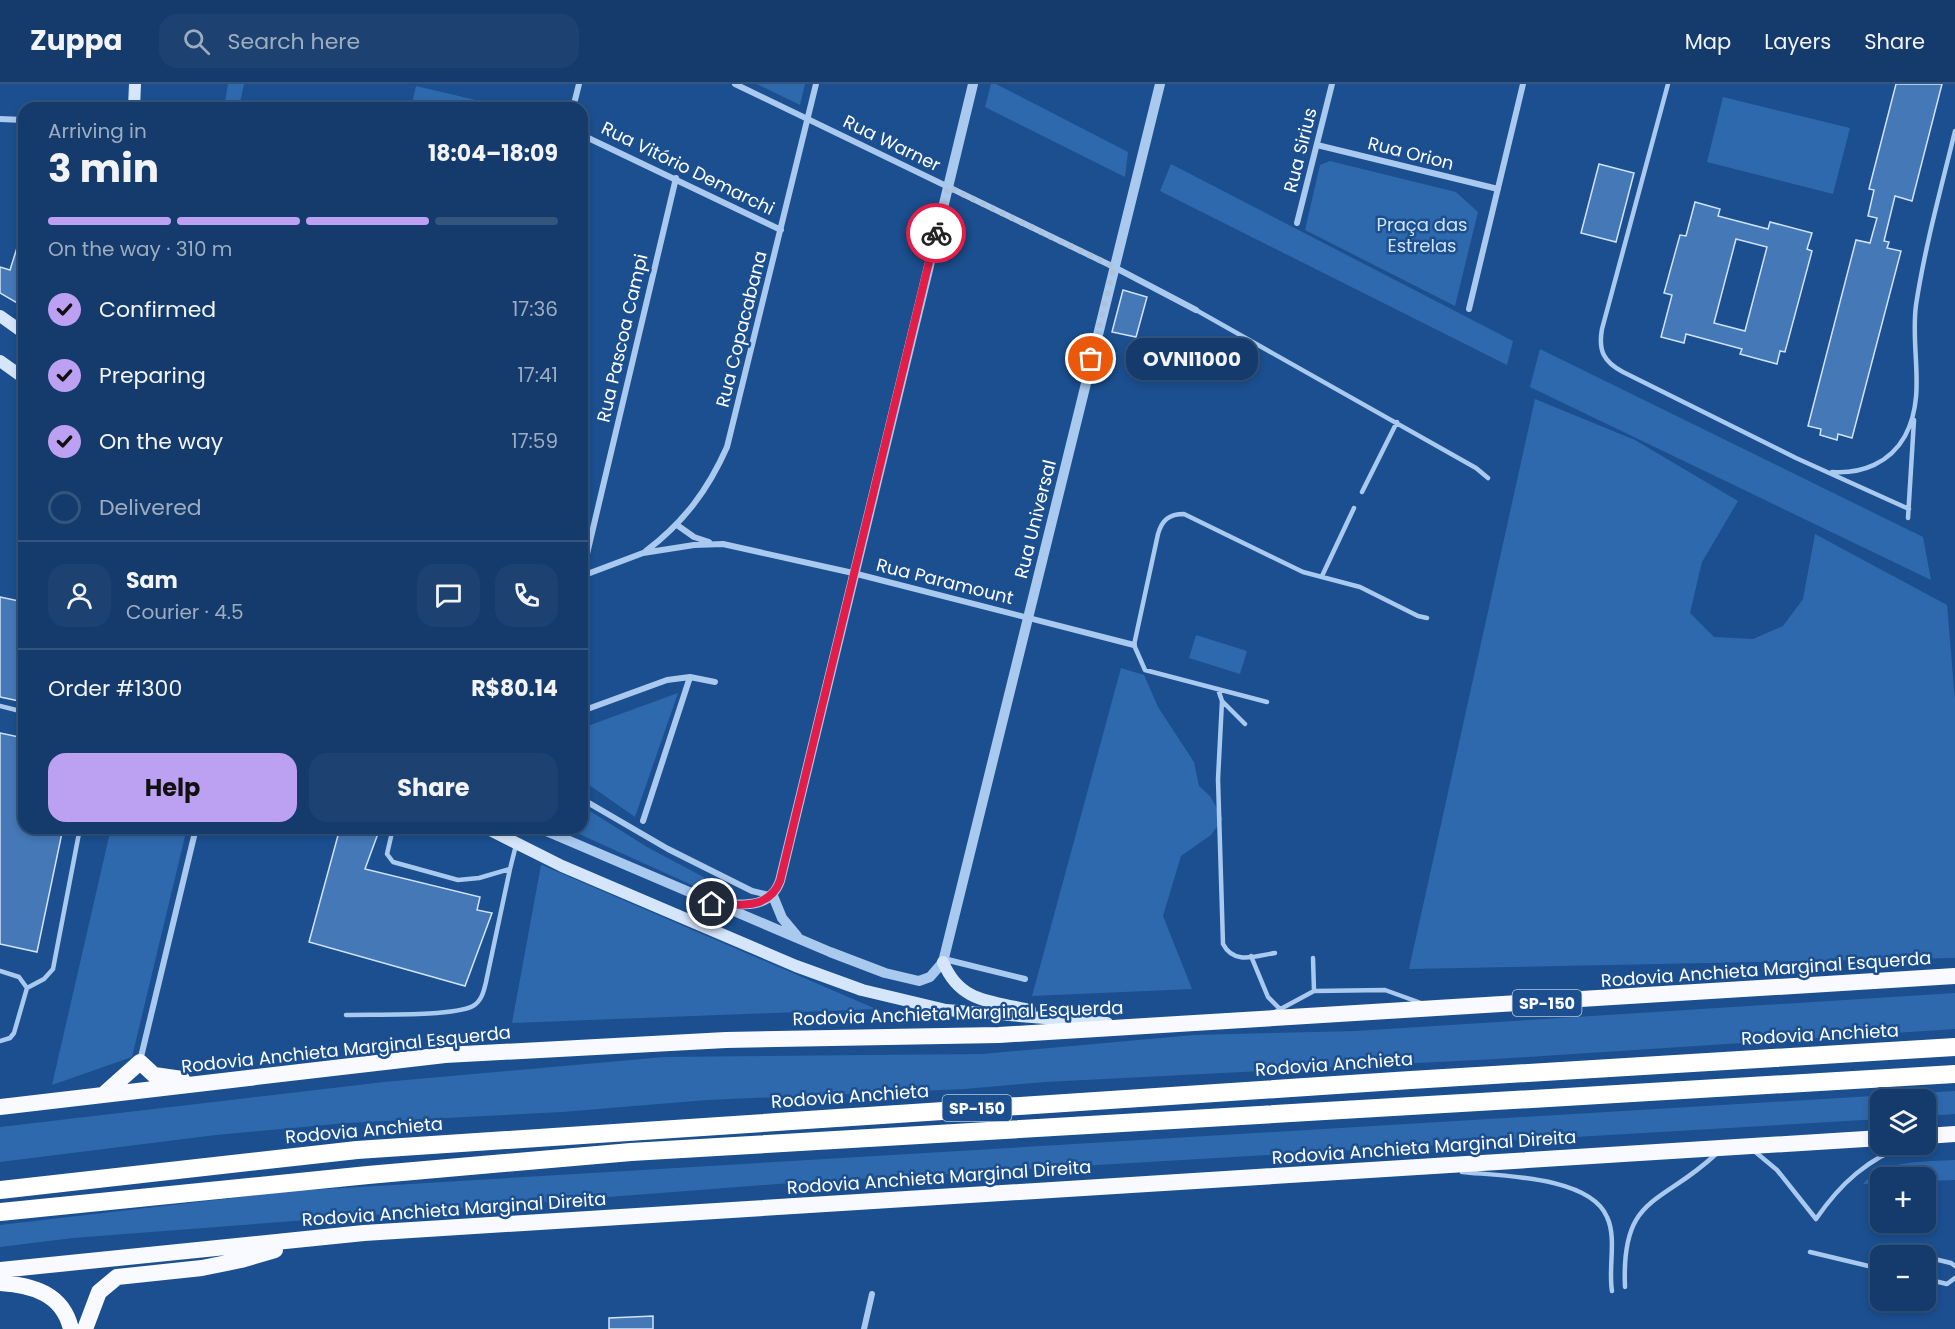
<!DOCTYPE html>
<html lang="en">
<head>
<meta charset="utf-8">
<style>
	:root { --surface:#143b6b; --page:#1d4271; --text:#f1f3f6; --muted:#9dadc1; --line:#33557e; --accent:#bca0f2 }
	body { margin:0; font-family:Poppins,sans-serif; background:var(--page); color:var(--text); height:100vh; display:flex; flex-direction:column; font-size:22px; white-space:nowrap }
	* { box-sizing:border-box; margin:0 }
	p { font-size:20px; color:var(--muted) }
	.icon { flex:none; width:33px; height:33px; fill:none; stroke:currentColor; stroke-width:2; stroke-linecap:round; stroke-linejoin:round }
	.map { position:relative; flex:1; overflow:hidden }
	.drawer { position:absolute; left:18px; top:18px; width:570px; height:732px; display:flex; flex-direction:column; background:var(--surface); border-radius:18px; box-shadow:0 3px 9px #0003,0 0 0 2px var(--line) }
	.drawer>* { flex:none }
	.buttons { position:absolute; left:1870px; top:1005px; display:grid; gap:12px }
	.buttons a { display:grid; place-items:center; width:66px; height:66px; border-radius:12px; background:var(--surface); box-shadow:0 3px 9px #0003,0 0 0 2px var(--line); font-size:30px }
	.pin { position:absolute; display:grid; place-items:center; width:51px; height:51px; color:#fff; margin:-26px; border:3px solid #fff; border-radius:50%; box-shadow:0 2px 6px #0007 }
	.courier { position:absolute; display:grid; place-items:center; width:60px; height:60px; margin:-30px; border:4px solid #e11d48; border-radius:50%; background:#fff; color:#222; box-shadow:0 2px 8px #0007 }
	.bubble { position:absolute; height:42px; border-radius:18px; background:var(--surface); box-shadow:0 3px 9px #0003,0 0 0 2px var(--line); font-size:20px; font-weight:700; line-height:42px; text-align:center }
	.overview em { font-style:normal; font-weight:700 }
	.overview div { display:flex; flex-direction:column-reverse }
	.overview { display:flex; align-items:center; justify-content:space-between; height:102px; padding:0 30px }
	h1 { font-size:39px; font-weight:700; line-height:45px }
	.bar { display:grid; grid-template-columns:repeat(4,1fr); gap:9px 6px; align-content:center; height:72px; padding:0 30px }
	.bar i { height:8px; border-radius:4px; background:var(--line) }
	.bar .current { background:var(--accent) }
	.bar p { grid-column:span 4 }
	.line { display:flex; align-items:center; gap:15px; padding:0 30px; border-top:2px solid var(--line) }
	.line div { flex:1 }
	.round { display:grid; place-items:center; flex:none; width:63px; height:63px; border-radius:18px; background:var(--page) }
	ol { padding:0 30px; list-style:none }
	li { display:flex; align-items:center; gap:18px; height:66px }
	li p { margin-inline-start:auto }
	li .icon { padding:6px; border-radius:50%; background:var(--accent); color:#111; stroke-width:4 }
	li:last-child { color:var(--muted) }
	li i { width:33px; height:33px; border:3px solid var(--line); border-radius:50% }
	.primary-button { display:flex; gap:12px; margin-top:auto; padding:12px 30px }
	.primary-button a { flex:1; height:69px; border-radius:18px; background:var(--accent); color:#111; font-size:24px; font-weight:700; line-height:69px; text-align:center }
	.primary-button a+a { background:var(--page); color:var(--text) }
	header { display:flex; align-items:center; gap:36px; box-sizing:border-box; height:84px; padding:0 30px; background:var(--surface); border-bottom:2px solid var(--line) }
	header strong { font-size:28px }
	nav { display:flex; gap:33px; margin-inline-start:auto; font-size:21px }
	.search { width:420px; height:54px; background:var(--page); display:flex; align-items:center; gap:15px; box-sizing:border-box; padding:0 21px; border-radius:18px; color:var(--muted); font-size:22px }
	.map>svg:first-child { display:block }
	.green { fill:#2e69ad }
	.building { fill:#4478b7; stroke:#cfe3fa; stroke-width:1.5; fill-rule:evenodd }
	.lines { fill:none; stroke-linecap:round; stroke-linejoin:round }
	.service { stroke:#a9c9ee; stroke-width:4.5 }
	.minor { stroke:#a9c9ee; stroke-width:6 }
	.tertiary { stroke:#a9c9ee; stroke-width:10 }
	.secondary { stroke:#d6e6fa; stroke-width:12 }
	.trunk { stroke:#f8faff; stroke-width:16 }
	.motorway { stroke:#fff; stroke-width:18 }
	.done { stroke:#afc1d8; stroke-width:6; stroke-dasharray:0 10.8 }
	.route { stroke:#e11d48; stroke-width:8 }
	.labels { text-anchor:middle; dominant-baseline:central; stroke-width:5; stroke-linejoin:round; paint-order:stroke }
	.shield { fill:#1b4f8f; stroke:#bbcadd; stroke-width:1.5 }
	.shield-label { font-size:16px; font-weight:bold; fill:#fff }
	.street-label { font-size:18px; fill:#fff; stroke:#1b4f8f }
	.park-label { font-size:18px; fill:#cfe3fa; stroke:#1b4f8f }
</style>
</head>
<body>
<header>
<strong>Zuppa</strong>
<div class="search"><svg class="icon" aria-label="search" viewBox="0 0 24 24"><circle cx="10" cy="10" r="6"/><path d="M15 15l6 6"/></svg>Search here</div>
<nav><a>Map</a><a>Layers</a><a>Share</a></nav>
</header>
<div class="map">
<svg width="1955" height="1245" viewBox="0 0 1955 1245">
	<rect width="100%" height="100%" fill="#1b4f8f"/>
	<path class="green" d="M228 0H244L239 24H224Z
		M757 0H805L800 21Z
		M991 0H996L1128 68 1125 93 985 23Z
		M416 2 480 17 478 24H411Z
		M1723 13 1850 44 1833 110 1707 78Z
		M1330 77 1456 108 1478 128 1455 222 1305 146 1320 81Z
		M1171 80 1513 257 1507 281 1160 107Z
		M1540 265 1923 453 1931 496 1530 303Z
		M1535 315 1635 356 1738 417 1702 478 1690 529 1714 553 1753 555 1783 542 1803 515 1815 450 1947 521 1955 616V874L1409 885Z
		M1196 551 1247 567 1240 590 1189 574Z
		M1121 584 1144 591 1158 623 1194 678 1199 702 1210 712 1223 735 1211 751 1181 772 1163 832 1192 905 1032 912Z
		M678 609 635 733 582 696V644Z
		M582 722 647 763 709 796 705 807 566 744H582Z
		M111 744H187L132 973 52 1001Z
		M541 781H542L876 925 512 939Z
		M1955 909V945L1496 975 1045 998 965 1005 707 1016 562 1028 347 1039 216 1051 0 1078V1043L384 998 664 973 982 970 1194 951 1355 947Z
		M1955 1007V1030L1926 1032V1016H1881V1035L790 1099 73 1154 0 1163V1141L293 1107Z
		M1955 1076V1096L1926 1097V1094H1881V1099L1863 1100C1882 1075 1927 1078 1955 1076Z"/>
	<path class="building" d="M1896 0H1942L1912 117 1895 112 1884 157 1889 158 1887 164 1901 167 1852 354 1838 350 1837 356 1820 351 1821 345 1808 342 1856 156 1870 159 1877 134 1868 132 1874 106 1869 105Z
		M1599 80 1634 89 1616 158 1581 149Z
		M1695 118 1720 125 1718 132 1768 145 1770 138 1812 149 1807 165 1812 167 1785 268 1780 267 1777 280 1740 270 1742 265 1686 250 1684 259 1661 253 1672 211 1664 209 1680 151 1686 152ZM1736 155 1767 163 1745 247 1714 239Z
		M21 151 24 152V223L0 209V183L10 186Z
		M1123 206 1147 213 1136 253 1112 248Z
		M0 513 24 518V618L0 613Z
		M0 649 24 654V744H63L37 868 0 860Z
		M340 744H380L365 785 480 813 477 826 492 829 465 902 309 858Z
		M653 1232V1245H609V1234Z"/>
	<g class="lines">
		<path class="service" d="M1668 0 1602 245C1598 267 1604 278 1623 288L1796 374 1909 425
			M1196 226 1476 384 1488 394
			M1832 388C1862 390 1890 379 1905 352 1927 311 1910 265 1916 221 1925 162 1941 105 1955 47
			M1362 408 1397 338
			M1908 434 1914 336
			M1322 492 1354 424
			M1218 605 1222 617 1218 695 1223 860C1234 881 1255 872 1275 869
			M1222 617 1245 640
			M1267 618 1145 586 1134 561 1158 450C1162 436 1169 430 1184 430L1303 488 1360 503 1418 532 1427 534
			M0 622 24 628
			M393 744 387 770 393 778 458 796 479 794 510 785 516 761
			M1251 872 1268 913 1280 925
			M1313 874 1314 907
			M0 887 19 893 27 904 14 949 10 954 0 957
			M27 904 44 895 53 885 80 744
			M1275 928 1314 907 1385 906 1421 919
			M346 931C373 930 452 933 473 922 482 917 484 906 486 898L510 785
			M1753 1066 1777 1086 1816 1135C1840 1100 1868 1074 1909 1060
			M1462 1088C1500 1092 1590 1092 1607 1133 1617 1154 1608 1184 1612 1207
			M1810 1168 1881 1185
			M1886 1172 1902 1167 1921 1172
			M1926 1173 1951 1179 1955 1182
			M1926 1195 1947 1200 1955 1194
			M1625 1203C1621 1110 1661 1122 1716 1070"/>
		<path class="minor" d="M735 0 1114 183 1196 226
			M573 24 579 0
			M0 35 24 36
			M582 51 781 146
			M1317 61 1498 105
			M1297 139 1332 0
			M1469 225 1523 0
			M677 441 694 453 709 458
			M646 467C684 438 708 406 727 363L816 0
			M582 491 676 94
			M582 492 643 469 694 461 723 460 853 489 1134 561
			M582 627 667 596 690 593 715 598
			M582 715 668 765 752 807 769 811
			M643 737 690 593
			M944 875 1025 895
			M140 977 196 744
			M864 1245 872 1210"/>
		<path class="tertiary" d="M539 744 830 868 885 889 919 897 930 893 943 878 1160 0
			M773 812 782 834 797 852
			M722 820C746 821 770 824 780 797L973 0"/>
		<path class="secondary" d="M134 24 135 0
			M0 232 24 249
			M0 277 24 294
			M486 744 562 782 796 882 862 906 946 926 1107 939
			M943 878C960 919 991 917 1030 926"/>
		<path class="trunk" d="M103 1011 140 978 154 991 182 995
			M0 1023 445 971 726 956 999 951 1955 892
			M1926 1052 1955 1050
			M0 1186 364 1149 1881 1054
			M0 1199C33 1201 63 1210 71 1245
			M85 1245 99 1208 117 1193 202 1184 241 1176 275 1166"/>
		<path class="motorway" d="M0 1106 357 1066 1411 996 1955 963
			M0 1128 368 1091 631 1068 1955 990"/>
	</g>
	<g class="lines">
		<path class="done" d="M936 149 948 103 1114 183 1091 275"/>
		<path class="route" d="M712 820C739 821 769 826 780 797L936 149"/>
	</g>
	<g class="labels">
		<g class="shield">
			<rect x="1512.5" y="906" width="69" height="26" rx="4.5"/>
			<rect x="942.5" y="1011" width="69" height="26" rx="4.5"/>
		</g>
		<g class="shield-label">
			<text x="1547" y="919">SP-150</text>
			<text x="977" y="1024">SP-150</text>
		</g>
		<g class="street-label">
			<text transform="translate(892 59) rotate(26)">Rua Warner</text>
			<text transform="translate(1300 66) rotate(-76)">Rua Sirius</text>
			<text transform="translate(1411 69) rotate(14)">Rua Orion</text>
			<text transform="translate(688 84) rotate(26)">Rua Vitório Demarchi</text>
			<text transform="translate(741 245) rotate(-76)">Rua Copacabana</text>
			<text transform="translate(622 254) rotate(-77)">Rua Pascoa Campi</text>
			<text transform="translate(1035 435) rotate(-76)">Rua Universal</text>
			<text transform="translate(945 497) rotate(14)">Rua Paramount</text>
			<text transform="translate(1766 885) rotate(-4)">Rodovia Anchieta Marginal Esquerda</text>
			<text transform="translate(958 929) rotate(-2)">Rodovia Anchieta Marginal Esquerda</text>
			<text transform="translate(1820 950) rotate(-3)">Rodovia Anchieta</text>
			<text transform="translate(346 965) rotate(-6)">Rodovia Anchieta Marginal Esquerda</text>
			<text transform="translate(1334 980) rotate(-4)">Rodovia Anchieta</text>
			<text transform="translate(850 1012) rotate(-4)">Rodovia Anchieta</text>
			<text transform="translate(364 1046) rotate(-5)">Rodovia Anchieta</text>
			<text transform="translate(1424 1063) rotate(-4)">Rodovia Anchieta Marginal Direita</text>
			<text transform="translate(939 1093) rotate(-4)">Rodovia Anchieta Marginal Direita</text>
			<text transform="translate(454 1125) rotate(-4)">Rodovia Anchieta Marginal Direita</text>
		</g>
		<g class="park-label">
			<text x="1422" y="140">Praça das<tspan x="1422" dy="21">Estrelas</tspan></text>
		</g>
	</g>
</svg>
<div class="buttons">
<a><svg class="icon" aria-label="layers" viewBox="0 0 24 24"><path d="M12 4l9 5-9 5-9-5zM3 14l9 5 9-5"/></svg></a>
<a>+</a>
<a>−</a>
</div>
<div class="pin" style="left:1091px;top:275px;background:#ea580c"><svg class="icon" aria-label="bag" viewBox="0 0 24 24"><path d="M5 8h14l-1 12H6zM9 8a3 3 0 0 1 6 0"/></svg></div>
<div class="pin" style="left:712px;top:820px;background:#1f2937"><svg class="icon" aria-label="home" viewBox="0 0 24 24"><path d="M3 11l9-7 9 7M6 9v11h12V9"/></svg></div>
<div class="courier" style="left:936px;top:149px"><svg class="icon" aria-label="bike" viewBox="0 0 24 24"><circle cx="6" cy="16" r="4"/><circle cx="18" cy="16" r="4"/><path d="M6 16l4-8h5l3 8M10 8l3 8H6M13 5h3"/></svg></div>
<div class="bubble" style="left:1126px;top:254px;width:132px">OVNI1000</div>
<section class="drawer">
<div class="overview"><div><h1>3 min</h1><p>Arriving in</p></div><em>18:04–18:09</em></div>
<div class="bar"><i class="current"></i><i class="current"></i><i class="current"></i><i></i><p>On the way · 310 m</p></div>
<ol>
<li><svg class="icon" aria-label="check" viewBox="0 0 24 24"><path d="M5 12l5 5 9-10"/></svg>Confirmed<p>17:36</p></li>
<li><svg class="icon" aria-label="check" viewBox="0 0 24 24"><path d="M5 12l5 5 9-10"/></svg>Preparing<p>17:41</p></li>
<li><svg class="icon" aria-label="check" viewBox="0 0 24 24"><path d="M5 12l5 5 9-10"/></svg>On the way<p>17:59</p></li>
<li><i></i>Delivered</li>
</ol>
<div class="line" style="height:108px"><a class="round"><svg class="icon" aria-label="person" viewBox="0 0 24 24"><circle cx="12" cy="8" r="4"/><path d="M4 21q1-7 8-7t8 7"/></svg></a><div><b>Sam</b><p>Courier · 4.5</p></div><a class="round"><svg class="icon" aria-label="chat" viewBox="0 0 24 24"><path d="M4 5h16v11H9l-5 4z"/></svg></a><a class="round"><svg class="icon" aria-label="phone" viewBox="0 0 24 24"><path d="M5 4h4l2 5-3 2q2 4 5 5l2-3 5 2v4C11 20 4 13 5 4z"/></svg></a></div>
<div class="line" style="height:78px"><div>Order #1300</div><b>R$80.14</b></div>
<div class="primary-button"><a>Help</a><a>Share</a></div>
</section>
</div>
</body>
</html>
